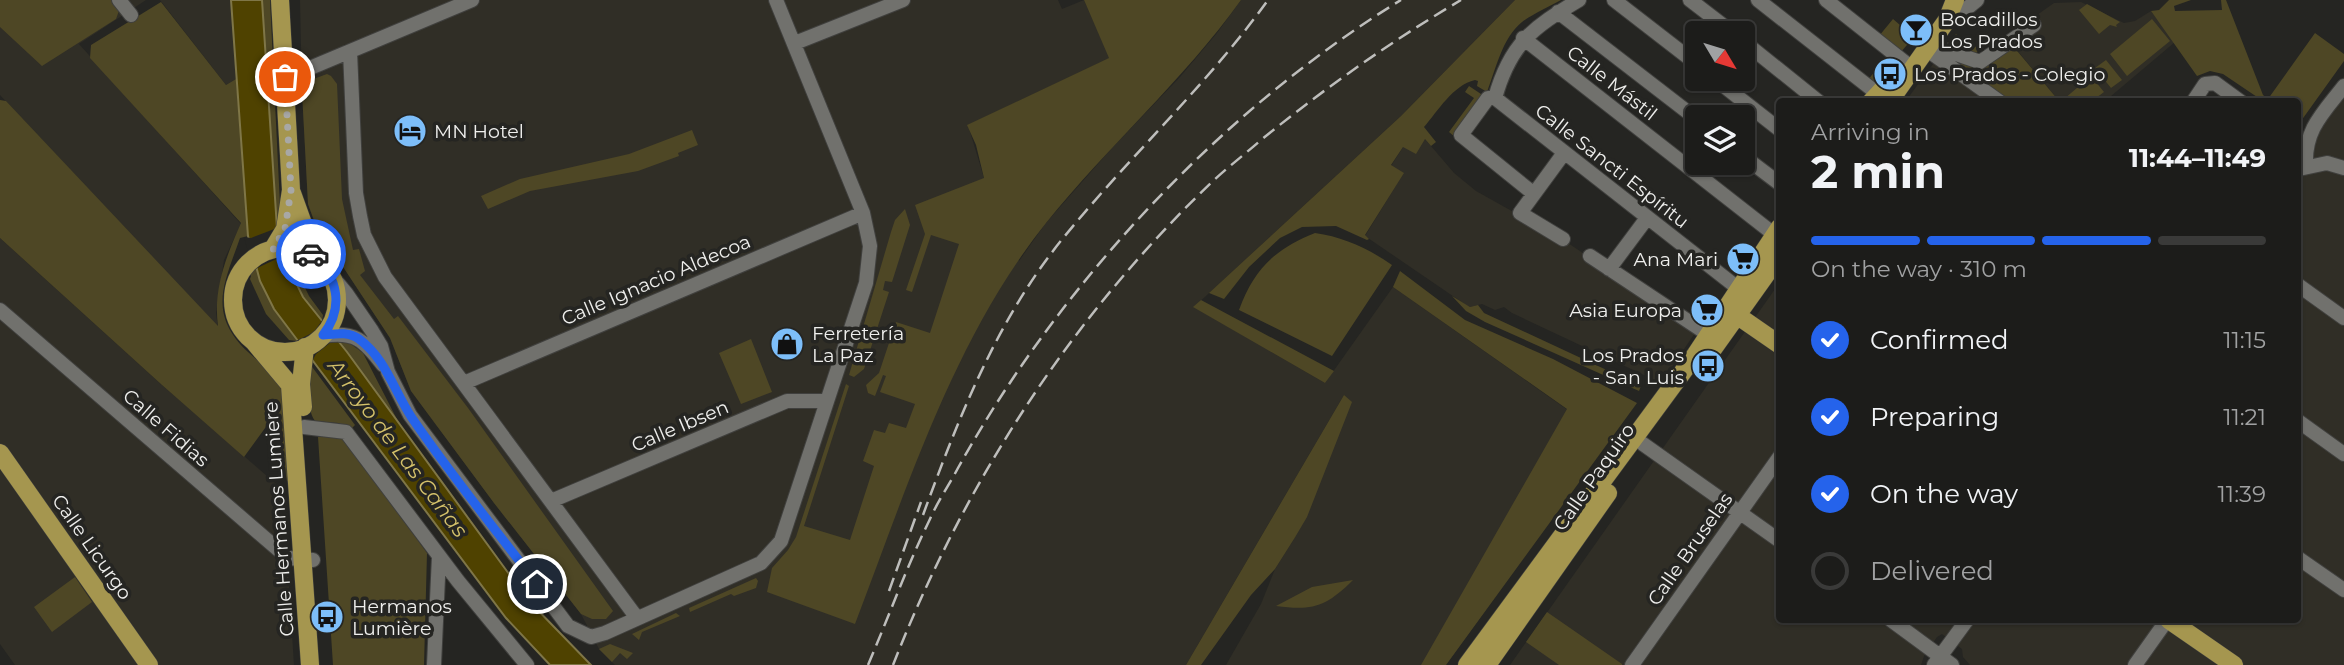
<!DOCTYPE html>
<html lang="en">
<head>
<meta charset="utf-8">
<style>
	:root { --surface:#1c1c1a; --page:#292927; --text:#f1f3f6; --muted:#a0a1a2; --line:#3a3a39; --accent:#2563eb }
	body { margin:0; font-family:Montserrat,sans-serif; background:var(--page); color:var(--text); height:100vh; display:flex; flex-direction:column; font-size:26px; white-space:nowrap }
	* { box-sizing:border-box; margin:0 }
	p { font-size:23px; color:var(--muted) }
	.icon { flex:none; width:38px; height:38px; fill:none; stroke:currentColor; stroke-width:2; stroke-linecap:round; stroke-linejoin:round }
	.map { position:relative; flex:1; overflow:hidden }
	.drawer { position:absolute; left:1776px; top:98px; width:525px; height:525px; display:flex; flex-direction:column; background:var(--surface); border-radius:7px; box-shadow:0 2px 5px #0004,0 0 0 2px var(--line) }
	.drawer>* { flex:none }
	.needle { width:46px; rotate:128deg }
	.fabs { position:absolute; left:1685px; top:21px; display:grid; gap:14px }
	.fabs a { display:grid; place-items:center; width:70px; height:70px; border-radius:7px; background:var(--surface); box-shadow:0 2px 5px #0004,0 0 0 2px var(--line); font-size:35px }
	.pin { position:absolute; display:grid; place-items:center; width:60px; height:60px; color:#fff; margin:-30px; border:4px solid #fff; border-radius:50%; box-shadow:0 2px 7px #0007 }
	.courier { position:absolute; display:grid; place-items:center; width:70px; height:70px; margin:-35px; border:5px solid #2563eb; border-radius:50%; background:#fff; color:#222; box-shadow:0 2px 9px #0007 }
	.head em { font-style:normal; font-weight:700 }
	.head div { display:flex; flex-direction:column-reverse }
	.head { display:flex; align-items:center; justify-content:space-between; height:119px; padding:0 35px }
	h1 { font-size:46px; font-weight:700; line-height:52px }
	.bar { display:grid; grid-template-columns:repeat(4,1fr); gap:10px 7px; align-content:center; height:84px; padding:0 35px }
	.bar i { height:9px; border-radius:5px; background:var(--line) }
	.bar .current { background:var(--accent) }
	.bar p { grid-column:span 4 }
	ol { padding:0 35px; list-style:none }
	li { display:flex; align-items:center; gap:21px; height:77px }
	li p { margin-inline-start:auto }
	li .icon { padding:7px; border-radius:50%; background:var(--accent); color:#fff; stroke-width:4 }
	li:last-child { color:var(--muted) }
	li i { width:38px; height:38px; border:4px solid var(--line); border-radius:50% }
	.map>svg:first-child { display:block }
	.built { fill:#302e26 }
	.green { fill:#4e4725 }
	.water { fill:#4f4200; stroke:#7f7647; stroke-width:2 }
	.pier { fill:#252522 }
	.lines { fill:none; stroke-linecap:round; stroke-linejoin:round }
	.minor-casing { stroke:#40403e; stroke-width:16 }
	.major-casing { stroke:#40403e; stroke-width:19 }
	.minor { stroke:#71716d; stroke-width:14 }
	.major { stroke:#a5964f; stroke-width:18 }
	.rail { stroke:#bebebc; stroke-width:2.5; stroke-dasharray:14 7; stroke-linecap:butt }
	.done { stroke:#a8a8a6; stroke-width:7; stroke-dasharray:0 12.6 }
	.route { stroke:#2563eb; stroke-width:9 }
	.labels { text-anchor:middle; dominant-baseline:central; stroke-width:7; stroke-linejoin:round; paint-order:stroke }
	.poi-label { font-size:19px; fill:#efefed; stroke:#252522; text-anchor:start }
	.street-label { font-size:19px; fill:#efefed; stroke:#252522 }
	.water-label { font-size:21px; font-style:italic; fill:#d4c16a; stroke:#252522 }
</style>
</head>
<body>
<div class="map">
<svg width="2344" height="665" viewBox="0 0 2344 665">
	<rect width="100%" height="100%" fill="#252522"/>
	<path class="built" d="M0 0H146L79 44 241 224 224 260 216 313 218 328 0 95Z
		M160 0H231L236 79 226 85Z
		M300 0H1058L1062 9 1084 0 1110 58 968 125 984 178 1019 261 1045 224 1111 149 1180 77 1217 33 1241 0H1515L1401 116 1194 307 1325 383 1393 287 1609 439 1446 665H1226L1261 604 1275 569 1294 539 1344 395 1186 665H615L599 649 581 614 494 503 411 391 390 338 316 226 308 204 302 92Z
		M2081 2 2124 23 2135 21 2151 11 2175 42 2104 102 2059 101 2012 44 2030 20 2054 3Z
		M1936 60 1985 97 1981 101 1905 102Z
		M2344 76V665H1970L1963 657 1962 649 1942 634 1937 637 1924 656 1921 665H1510L1780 282V620H2298V145L2301 136Z
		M1425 139 1454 173 1476 191 1565 241 1697 330 1661 383 1512 313 1504 307 1495 310 1482 304 1470 307 1466 305 1365 236 1403 174 1391 166 1403 147Z
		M0 238 162 385 283 490 294 665H15L0 644Z"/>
	<path class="green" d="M0 0H114L120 8 116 19 42 66 0 27Z
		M262 0H270L280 205 279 228H277Z
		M1084 0H1241C1183 81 1108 146 1046 223 954 338 907 488 855 624L767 592 772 568 788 550 796 537 846 384 849 386 804 526 850 540 874 466 863 461 874 430 885 433 889 423 906 428 915 404 880 392 886 376 883 375 875 396 868 393 866 385 879 373 896 322 930 333 959 244 931 235 912 292 906 290 925 234 915 205 984 178 976 145 967 125 1109 58Z
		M1515 0H1561C1548 7 1533 14 1522 22 1502 38 1496 69 1487 92L1477 86 1478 81 1475 80C1453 85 1438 111 1424 127L1436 142 1431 146 1425 139 1416 154 1403 147 1391 165 1404 173 1365 235 1369 239 1367 240 1336 226 1302 227 1280 238 1249 267 1224 299 1209 293 1401 116Z
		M2169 0H2191L2174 6 2175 11 2222 10 2221 0H2226L2263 95 2268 99 2315 33 2344 54V61L2301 121 2303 123 2300 127 2298 126V102L2263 101 2223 74 2210 71 2197 76 2151 11 2159 10Z
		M161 2 226 85 236 79 248 236 240 238C224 284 207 313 248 352 260 363 274 373 281 388 288 400 289 461 291 479L287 481 276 426 268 424 244 457 162 385 0 238V100L6 101 218 326C213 289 226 257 241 223L90 58 91 45Z
		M2087 4 2120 22 2116 25 2117 27 2110 25 2099 34 2079 10Z
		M1893 19 1914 37 1900 53 1879 36Z
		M2152 19 2170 41 2127 76 2110 54Z
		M1956 34 1979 49 1974 56 1946 45Z
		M2013 46 2059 101H2008L1941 55 1979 70Z
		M1888 54 1895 59 1873 84 1868 80Z
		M2106 60 2122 80 2111 88 2095 68Z
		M327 74 331 76 337 84 342 199 353 250 359 249 365 271 360 275 394 319 398 316 468 408 613 611 606 619H592L581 614 494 503 411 391 390 338 316 226 308 204 302 92 308 81Z
		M2091 76 2104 92 2092 101H2066L2064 99Z
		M1469 86 1484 96 1455 137 1449 132 1474 98 1465 92Z
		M692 130 698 145 678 153 679 156 638 171 530 191 488 209 481 196 520 179 629 154Z
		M905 209 910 225 892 282 885 281 883 290 889 292 864 369 854 377 849 375 891 232 895 220Z
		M1315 233C1344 237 1369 249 1392 265L1332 356 1239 310C1254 269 1275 249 1315 233Z
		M284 258 291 259 309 296 323 315 322 322 303 297Z
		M256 267 274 309 297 341 289 340 266 314 250 279 251 276 250 274Z
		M1400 271 1465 320 1553 359 1637 403 1446 665H1421L1567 409 1393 287Z
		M1452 296 1470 307 1478 305 1484 313 1641 386 1639 391 1485 322 1466 311Z
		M1201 300 1334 371 1325 383 1193 307Z
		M751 339 772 392 741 404 719 353Z
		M338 341 348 342 363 353 404 433Z
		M310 364 355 425 352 428 338 423 315 421C305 407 310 382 310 364Z
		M1344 395 1352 402 1307 517 1294 539 1275 569 1251 595 1201 665H1186Z
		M318 437H342L427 553 424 665H333Z
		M75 577 92 602 52 632 34 607Z
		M756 578 758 581 756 588 734 596 731 594 690 612 689 608Z
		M1353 580C1326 607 1312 611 1276 606L1312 587Z
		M1547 612 1622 664V665H1559L1526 642Z
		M676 613 680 616 642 632 639 640 632 634Z
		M610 644 633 653 627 659 620 653 612 662 599 649Z"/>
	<path class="water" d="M231 0H262L277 228 283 256 303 297 347 352 528 600 591 665H550L506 618 274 309 260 281 248 236Z"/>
	<path class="pier" d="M277 228 283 256 253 270 244 237 251 238Z
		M323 319 340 340 331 342 316 354 311 363 294 342 314 332Z"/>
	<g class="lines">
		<defs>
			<path id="minor" d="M119 0 131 15
				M1614 0 1698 65
				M1690 0 1733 33
				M1758 0 1878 94
				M1826 0 1907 64
				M1558 12 1698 120
				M1947 20 1955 18 1977 0
				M1523 38 1775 235
				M1743 41 1819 102
				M795 43 903 0
				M1927 44 1980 62 2034 25
				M1926 49 2000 102
				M350 51 356 193 360 216 364 235 385 277 637 618
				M1715 79 1780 130
				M1495 98 1739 289
				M1495 98H1488L1461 135 1534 194
				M1495 98C1510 44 1532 28 1579 0
				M287 100 295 83 310 68 472 0
				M2193 102 2205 84 2215 83 2241 102
				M1743 156 1780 184
				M2306 166C2304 130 2323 113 2344 86
				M2299 169 2327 163 2344 168
				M1563 239 1520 213 1564 153
				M1590 256 1709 335
				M326 269 346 293 372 331 381 346 388 372 410 415 568 626 591 637 605 633 761 563 781 541 866 283 870 246 863 213 776 0
				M1609 269 1647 218
				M2298 285 2344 318
				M0 310 288 558 313 560
				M323 336C355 331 364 340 383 365
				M464 383 863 213
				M2298 421 2344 454
				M304 427 346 432 458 581 527 665
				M1643 444 1780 541
				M551 501 787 401H827
				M2298 558 2344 590
				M1891 620 1952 665
				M434 665 439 556
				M1632 665 1780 456
				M1934 665 1967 620
				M2135 665 2167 620"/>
			<path id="major" d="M1871 102 1898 73
				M1889 102 1947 20 1955 0
				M292 193 306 232 320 261
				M233 300a52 52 0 1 1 104 0a52 52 0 1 1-104 0Z
				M273 249 285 229 291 190 280 0
				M1738 316 1780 345
				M254 342 290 385 310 665
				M1713 349 1780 255
				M303 407 301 384 305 347
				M0 453 149 665
				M2169 620 2234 665
				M1467 665 1696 354 1780 227
				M1487 665 1608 493"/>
		</defs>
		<use href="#minor" class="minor-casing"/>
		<use href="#major" class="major-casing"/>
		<use href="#minor" class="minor"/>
		<use href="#major" class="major"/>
		<path class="rail" d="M923 515C959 417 997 319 1064 237 1130 156 1207 85 1268 0
			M889 591 921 502
			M868 665C889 616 907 566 930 519 938 501 949 485 958 468 1060 284 1221 110 1401 0
			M893 665C964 484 1071 316 1213 181 1228 167 1245 154 1261 140 1325 88 1390 42 1461 0"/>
	</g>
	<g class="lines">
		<path class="done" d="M285 77 291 190 285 229 273 249 291 248 311 254"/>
		<path class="route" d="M311 254C339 276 344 308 323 335 335 334 348 331 359 339 386 359 394 391 412 418 451 475 495 529 537 584"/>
	</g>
	<defs>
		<symbol id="bar-disc" viewBox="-11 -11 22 22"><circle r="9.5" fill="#7dbef9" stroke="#252522"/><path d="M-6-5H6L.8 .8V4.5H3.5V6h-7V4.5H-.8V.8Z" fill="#111"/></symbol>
		<symbol id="bus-disc" viewBox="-11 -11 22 22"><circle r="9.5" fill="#7dbef9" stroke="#252522"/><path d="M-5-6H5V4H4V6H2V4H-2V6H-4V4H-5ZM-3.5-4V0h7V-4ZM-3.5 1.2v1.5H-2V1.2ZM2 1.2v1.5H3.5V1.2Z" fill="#111"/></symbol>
		<symbol id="hotel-disc" viewBox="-11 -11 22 22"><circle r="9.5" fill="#7dbef9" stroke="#252522"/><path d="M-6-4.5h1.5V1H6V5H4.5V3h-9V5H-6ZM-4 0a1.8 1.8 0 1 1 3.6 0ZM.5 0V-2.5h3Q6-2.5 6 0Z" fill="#111"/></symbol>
		<symbol id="supermarket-disc" viewBox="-11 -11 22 22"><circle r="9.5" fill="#7dbef9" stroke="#252522"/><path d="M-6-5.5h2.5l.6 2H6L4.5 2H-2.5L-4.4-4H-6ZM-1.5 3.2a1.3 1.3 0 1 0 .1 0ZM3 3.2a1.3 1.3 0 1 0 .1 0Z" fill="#111"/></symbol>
		<symbol id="shop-disc" viewBox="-11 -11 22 22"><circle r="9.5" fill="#7dbef9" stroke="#252522"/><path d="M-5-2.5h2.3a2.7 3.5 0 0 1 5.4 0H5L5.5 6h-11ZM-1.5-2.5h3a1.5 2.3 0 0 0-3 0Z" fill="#111"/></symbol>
	</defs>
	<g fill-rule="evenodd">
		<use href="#bar-disc" x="1897" y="11" width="38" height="38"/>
		<use href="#bus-disc" x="1871" y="55" width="38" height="38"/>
		<use href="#hotel-disc" x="391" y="112" width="38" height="38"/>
		<use href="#supermarket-disc" x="1724" y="240" width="38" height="38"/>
		<use href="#supermarket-disc" x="1688" y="291" width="38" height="38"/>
		<use href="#shop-disc" x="768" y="325" width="38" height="38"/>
		<use href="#bus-disc" x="1689" y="347" width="38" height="38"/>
		<use href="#bus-disc" x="308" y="598" width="38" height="38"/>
	</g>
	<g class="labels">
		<g class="poi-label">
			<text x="1940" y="19">Bocadillos<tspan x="1940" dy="22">Los Prados</tspan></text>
			<text x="1914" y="74">Los Prados - Colegio</text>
			<text x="434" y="131">MN Hotel</text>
			<text x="1718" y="259" text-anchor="end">Ana Mari</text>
			<text x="1682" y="310" text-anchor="end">Asia Europa</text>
			<text x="812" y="333">Ferretería<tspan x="812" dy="22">La Paz</tspan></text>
			<text x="1684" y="355" text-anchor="end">Los Prados<tspan x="1684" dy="22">- San Luis</tspan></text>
			<text x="352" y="606">Hermanos<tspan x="352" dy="22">Lumière</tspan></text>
		</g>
		<g class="street-label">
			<text transform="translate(1612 83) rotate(38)">Calle Mástil</text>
			<text transform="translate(1612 166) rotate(38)">Calle Sancti Espíritu</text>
			<text transform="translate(656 280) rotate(-23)">Calle Ignacio Aldecoa</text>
			<text transform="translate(680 426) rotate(-23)">Calle Ibsen</text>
			<text transform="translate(166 428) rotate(41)">Calle Fidias</text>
			<text transform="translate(1594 477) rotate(-55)">Calle Paquiro</text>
			<text transform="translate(279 519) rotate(-94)">Calle Hermanos Lumiere</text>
			<text transform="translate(92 547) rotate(55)">Calle Licurgo</text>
			<text transform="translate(1690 549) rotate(-55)">Calle Bruselas</text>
		</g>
		<g class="water-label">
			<text transform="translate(398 448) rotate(53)">Arroyo de Las Cañas</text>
		</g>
	</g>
</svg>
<div class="fabs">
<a><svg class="needle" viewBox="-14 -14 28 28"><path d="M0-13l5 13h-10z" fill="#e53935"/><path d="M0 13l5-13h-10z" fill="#a0a1a2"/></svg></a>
<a><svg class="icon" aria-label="layers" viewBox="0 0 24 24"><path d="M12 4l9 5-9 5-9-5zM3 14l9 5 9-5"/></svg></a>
</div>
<div class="pin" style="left:285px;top:77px;background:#ea580c"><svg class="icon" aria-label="bag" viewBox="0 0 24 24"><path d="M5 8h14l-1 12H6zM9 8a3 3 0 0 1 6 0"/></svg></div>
<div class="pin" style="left:537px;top:584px;background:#1f2937"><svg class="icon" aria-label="home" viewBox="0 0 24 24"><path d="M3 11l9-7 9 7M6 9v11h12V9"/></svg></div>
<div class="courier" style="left:311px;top:254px"><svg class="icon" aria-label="car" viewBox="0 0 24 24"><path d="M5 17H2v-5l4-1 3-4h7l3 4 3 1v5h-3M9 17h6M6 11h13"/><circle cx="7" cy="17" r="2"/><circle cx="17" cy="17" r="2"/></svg></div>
<section class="drawer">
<div class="head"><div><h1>2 min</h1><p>Arriving in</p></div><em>11:44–11:49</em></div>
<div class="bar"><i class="current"></i><i class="current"></i><i class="current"></i><i></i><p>On the way · 310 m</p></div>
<ol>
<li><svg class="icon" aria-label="check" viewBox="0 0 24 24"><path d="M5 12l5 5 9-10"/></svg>Confirmed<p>11:15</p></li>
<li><svg class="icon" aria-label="check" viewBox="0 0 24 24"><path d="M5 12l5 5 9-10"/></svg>Preparing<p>11:21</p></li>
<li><svg class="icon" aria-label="check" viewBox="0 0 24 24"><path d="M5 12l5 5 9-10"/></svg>On the way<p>11:39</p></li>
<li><i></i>Delivered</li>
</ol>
</section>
</div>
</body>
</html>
